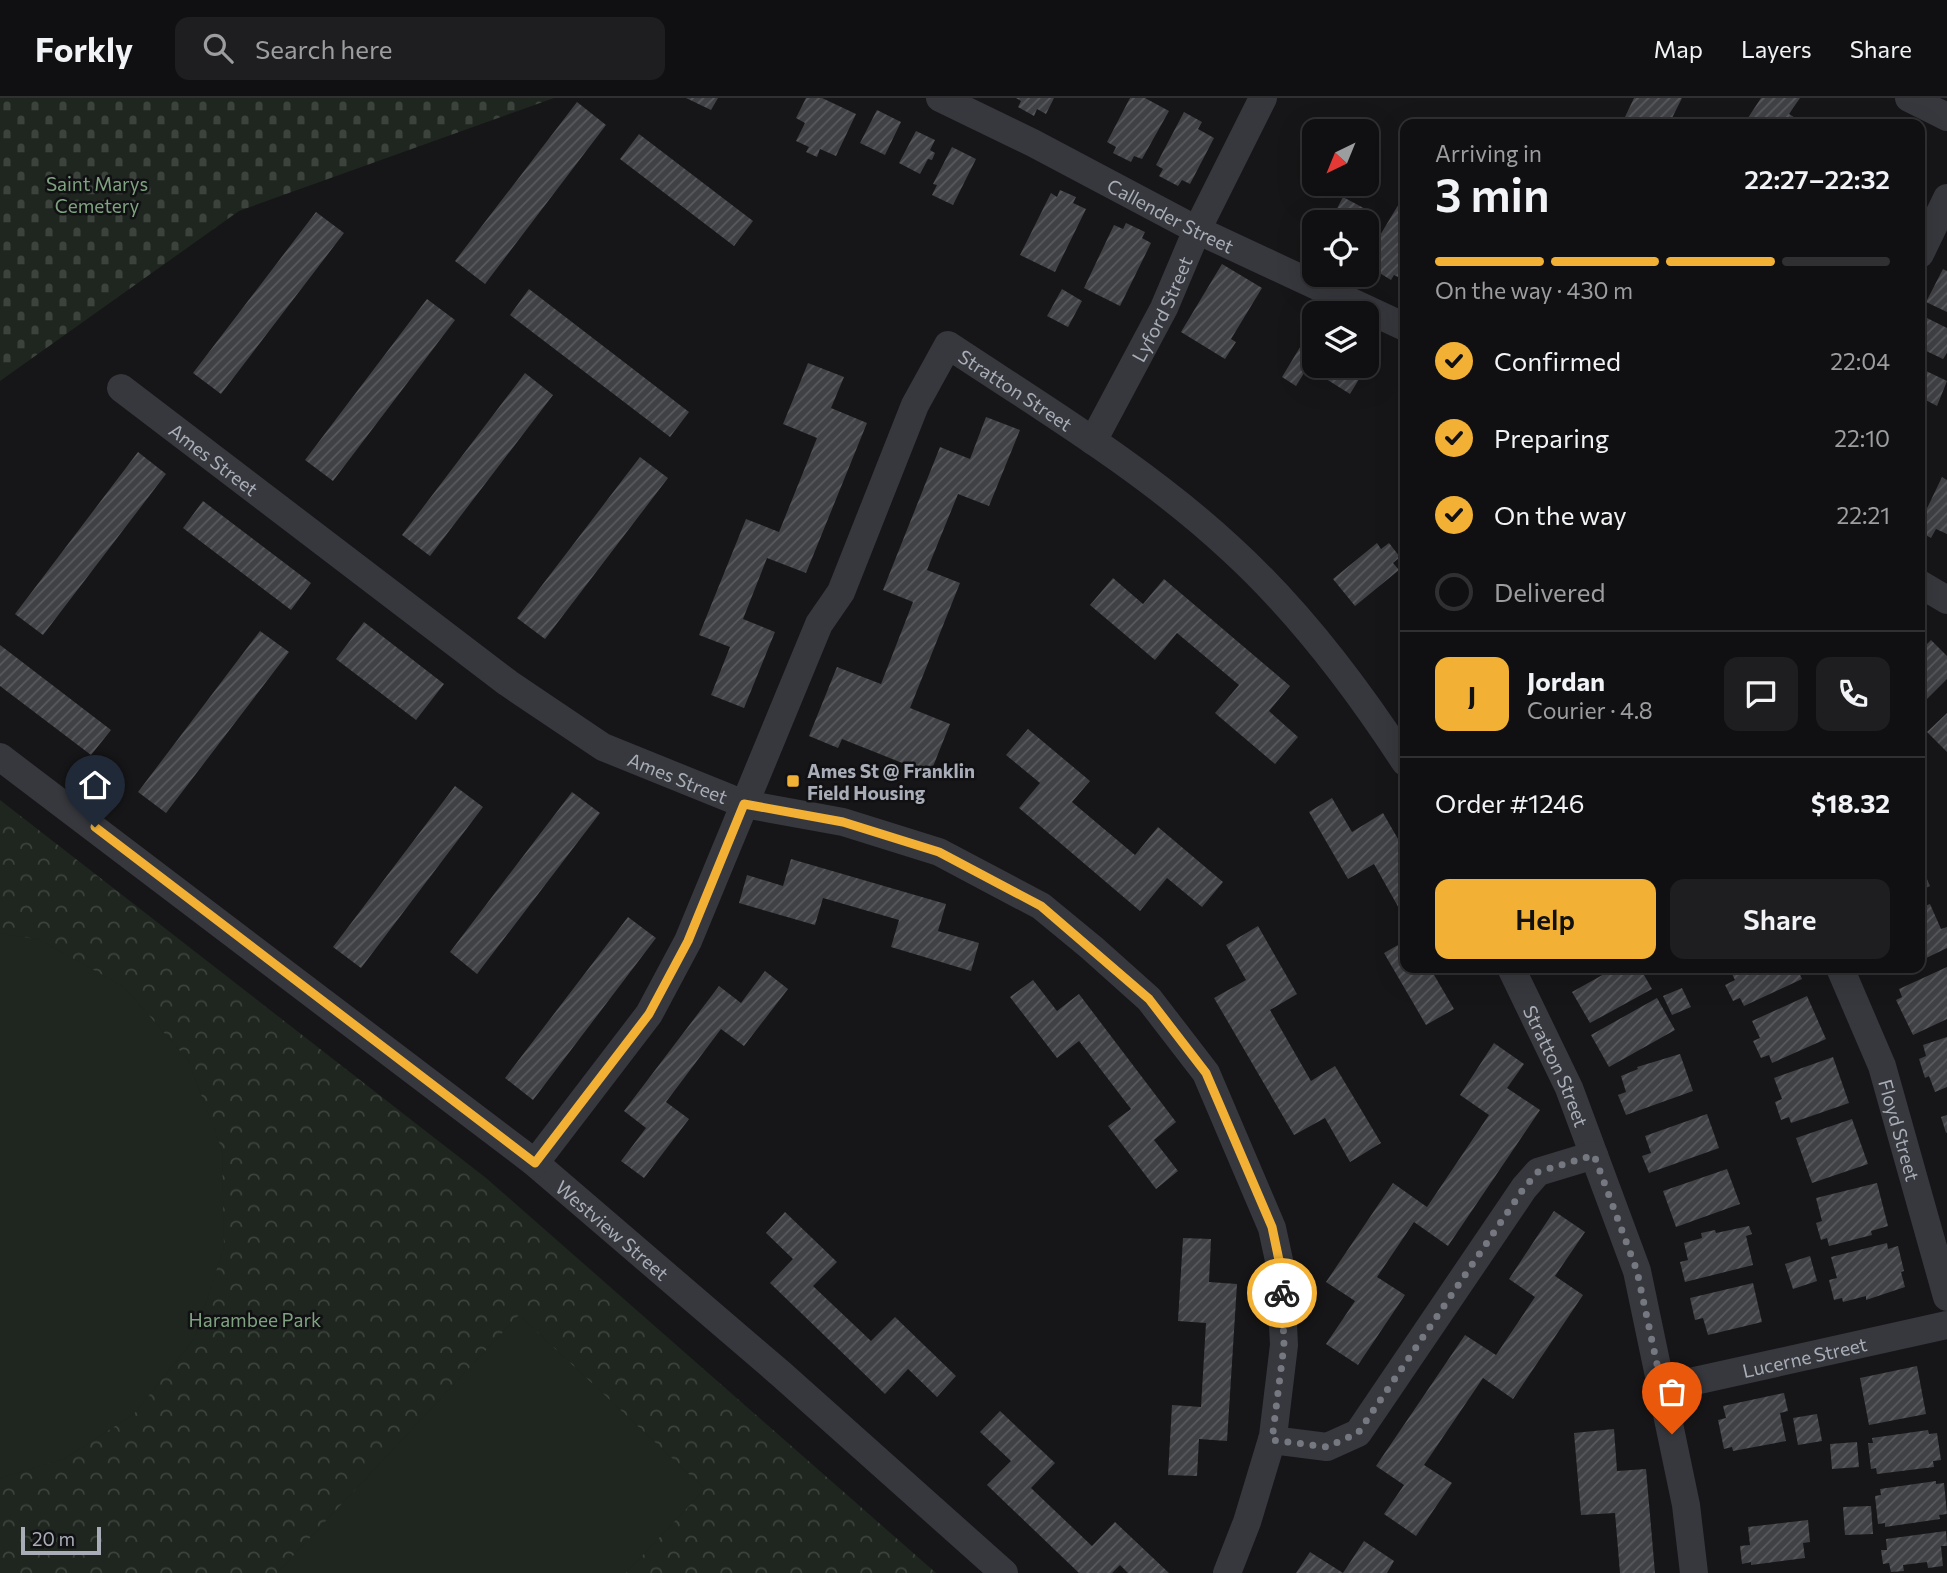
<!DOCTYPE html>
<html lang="en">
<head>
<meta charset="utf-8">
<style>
	:root { --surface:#101012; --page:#1e1e20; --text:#f1f3f6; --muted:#9c9d9f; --line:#303032; --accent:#f2b134 }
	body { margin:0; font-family:Commissioner,sans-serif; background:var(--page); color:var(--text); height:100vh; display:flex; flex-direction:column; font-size:26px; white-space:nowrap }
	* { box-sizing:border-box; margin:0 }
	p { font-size:23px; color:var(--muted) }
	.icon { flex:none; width:38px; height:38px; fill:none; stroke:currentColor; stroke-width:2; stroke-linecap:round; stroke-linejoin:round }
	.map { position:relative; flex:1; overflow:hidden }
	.side { position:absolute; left:1400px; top:21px; width:525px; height:854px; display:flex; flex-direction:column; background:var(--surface); border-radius:14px; box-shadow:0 7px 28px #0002,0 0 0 2px var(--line) }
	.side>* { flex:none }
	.needle { width:46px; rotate:223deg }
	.fabs { position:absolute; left:1302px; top:21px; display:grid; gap:14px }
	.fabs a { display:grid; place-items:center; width:77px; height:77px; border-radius:14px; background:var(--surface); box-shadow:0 7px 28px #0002,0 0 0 2px var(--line); font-size:35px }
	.scale { position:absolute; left:21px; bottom:18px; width:80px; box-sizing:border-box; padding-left:7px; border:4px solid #a8adb8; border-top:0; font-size:19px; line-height:24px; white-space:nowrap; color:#a8adb8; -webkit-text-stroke:5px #111113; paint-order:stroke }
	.pin { position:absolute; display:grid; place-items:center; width:60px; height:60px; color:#fff; margin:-72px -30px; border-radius:50% 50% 50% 0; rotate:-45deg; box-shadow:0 0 7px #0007 }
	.pin .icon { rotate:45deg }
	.courier { position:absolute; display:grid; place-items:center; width:70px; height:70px; margin:-35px; border:5px solid #f2b134; border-radius:50%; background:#fff; color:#222; box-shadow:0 2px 9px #0007 }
	.overview em { font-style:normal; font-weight:600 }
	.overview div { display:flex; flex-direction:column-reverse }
	.overview { display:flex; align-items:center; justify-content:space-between; height:119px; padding:0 35px }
	h1 { font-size:46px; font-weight:600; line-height:52px }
	.bar { display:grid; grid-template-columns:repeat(4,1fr); gap:10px 7px; align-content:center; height:84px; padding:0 35px }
	.bar i { height:9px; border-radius:5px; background:var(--line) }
	.bar .selected { background:var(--accent) }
	.bar p { grid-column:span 4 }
	.line { display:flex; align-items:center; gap:18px; padding:0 35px; border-top:2px solid var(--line) }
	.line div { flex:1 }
	.round { display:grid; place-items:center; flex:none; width:74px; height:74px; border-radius:14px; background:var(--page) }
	ol { padding:0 35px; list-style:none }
	li { display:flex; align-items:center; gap:21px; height:77px }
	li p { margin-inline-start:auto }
	li .icon { padding:7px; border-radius:50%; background:var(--accent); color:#111; stroke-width:4 }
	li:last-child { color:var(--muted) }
	li i { width:38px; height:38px; border:4px solid var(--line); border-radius:50% }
	.button { display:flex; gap:14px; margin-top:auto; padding:14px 35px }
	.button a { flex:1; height:80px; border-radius:14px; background:var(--accent); color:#111; font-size:28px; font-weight:600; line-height:80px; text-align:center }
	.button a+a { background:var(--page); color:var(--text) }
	header { display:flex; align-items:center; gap:42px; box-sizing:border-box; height:98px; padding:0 35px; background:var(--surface); border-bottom:2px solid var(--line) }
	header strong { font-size:33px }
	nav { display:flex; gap:38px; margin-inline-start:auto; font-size:24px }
	.search { width:490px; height:63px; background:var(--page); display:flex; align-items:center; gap:18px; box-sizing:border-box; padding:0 24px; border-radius:14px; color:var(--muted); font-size:26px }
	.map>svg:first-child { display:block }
	.cemetery { fill:url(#cemetery-stones) }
	.park { fill:url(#park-crowns) }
	.pitch { fill:#1e261f }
	.building { fill:url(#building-hatch) }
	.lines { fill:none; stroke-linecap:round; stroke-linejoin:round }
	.minor { stroke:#37383d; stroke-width:28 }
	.done { stroke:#757880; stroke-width:7; stroke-dasharray:0 12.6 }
	.route { stroke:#f2b134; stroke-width:9 }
	.poi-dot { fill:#f2b134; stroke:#111113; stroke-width:2.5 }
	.labels { text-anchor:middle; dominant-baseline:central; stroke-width:5; stroke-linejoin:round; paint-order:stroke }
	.park-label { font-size:19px; fill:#7fa381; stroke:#111113 }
	.street-label { font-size:19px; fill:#a8adb8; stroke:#111113 }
	.poi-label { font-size:19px; font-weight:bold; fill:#a8adb8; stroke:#111113; text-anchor:start }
</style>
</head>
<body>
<header>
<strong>Forkly</strong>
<div class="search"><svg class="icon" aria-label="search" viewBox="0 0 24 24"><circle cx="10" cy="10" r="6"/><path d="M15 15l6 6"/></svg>Search here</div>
<nav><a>Map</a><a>Layers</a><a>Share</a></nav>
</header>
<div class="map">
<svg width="1947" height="1475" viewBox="0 0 1947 1475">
	<defs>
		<pattern id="cemetery-stones" width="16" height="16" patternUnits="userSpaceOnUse" patternTransform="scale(1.75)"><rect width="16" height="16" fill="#1e261f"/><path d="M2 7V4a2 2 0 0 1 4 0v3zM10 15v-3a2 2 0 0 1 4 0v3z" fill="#3c433d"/></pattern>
		<pattern id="park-crowns" width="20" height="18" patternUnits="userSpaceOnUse" patternTransform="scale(1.75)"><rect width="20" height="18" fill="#1e261f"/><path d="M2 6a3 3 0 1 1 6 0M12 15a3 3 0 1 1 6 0" fill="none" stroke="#3c433d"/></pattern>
		<pattern id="building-hatch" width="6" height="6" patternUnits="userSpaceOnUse" patternTransform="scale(1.75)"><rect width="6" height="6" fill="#404145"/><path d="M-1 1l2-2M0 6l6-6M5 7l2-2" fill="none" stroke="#595a5e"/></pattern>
	</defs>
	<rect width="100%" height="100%" fill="#161618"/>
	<path class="cemetery" d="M0 0H554L239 113 0 283Z"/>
	<path class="park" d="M0 702 486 1080 936 1475H0Z"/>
	<path class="pitch" d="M0 835 40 842 124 889 188 962 222 1052 224 1149 194 1241 134 1316 64 1361 0 1380Z
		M519 1217 705 1391 626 1475H277Z"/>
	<path class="building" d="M686 0H718L711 12Z
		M806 0H822L856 16 836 58 820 51 817 59 806 54 809 49 796 43 805 25 796 20Z
		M1016 0H1054L1046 16 1037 11 1034 18 1018 9 1021 3Z
		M1130 0H1145L1169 13 1142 61 1134 58 1131 64 1113 55 1116 49 1107 44Z
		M1634 0H1682L1669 26H1640L1625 19Z
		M1761 0H1800L1789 16 1797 21 1793 26H1744Z
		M577 4 606 27 485 186 455 163Z
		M877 12 901 24 885 57 860 45Z
		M1184 14 1202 24 1198 31 1214 40 1190 86 1182 82 1178 88 1159 78 1163 71 1156 67Z
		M916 33 935 42 930 52 935 55 932 62 928 61 920 76 899 65Z
		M639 36 753 123 734 148 620 61Z
		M952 49 976 61 953 107 932 97 937 87 933 86Z
		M1060 92 1076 99 1073 105 1086 111 1055 174 1020 157 1051 95 1057 99Z
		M1343 99 1371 114 1365 124H1330Z
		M1400 104 1405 107 1404 182 1394 177 1391 182 1373 171 1376 164 1367 159Z
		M316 114 344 135 221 296 193 275Z
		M1126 125 1145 134 1142 140 1151 145 1120 208 1084 190 1114 127 1123 131Z
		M1222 166 1262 190 1231 241 1236 244 1225 261 1181 234Z
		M1943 171 1947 173V214L1926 204Z
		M529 191 689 314 670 339 510 217Z
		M1062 191 1082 203 1068 229 1047 218Z
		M427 201 455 222 333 383 305 362Z
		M1921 217 1947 230V255L1943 261 1920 250Z
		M1314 226V268H1324L1316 282 1304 275 1296 288 1282 279Z
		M1367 254 1373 258 1350 296 1323 279 1330 268H1367Z
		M808 265 844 279 831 310 867 325 806 475 767 460 743 521 775 534 744 610 711 597 730 549 699 537 746 421 779 434 817 340 783 326Z
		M1920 270 1947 283 1937 308 1920 299Z
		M525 275 553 297 430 458 402 437Z
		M986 319 1020 332 989 408 958 396 927 472 960 485 910 610 950 626 930 676 842 641 838 650 809 638 837 569 881 586 913 504 883 492 940 349 970 361Z
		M138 354 166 376 43 537 15 516Z
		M640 359 668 380 545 541 517 520Z
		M1942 379 1947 382V436L1936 431 1931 440 1920 434V425Z
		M203 403 311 485 291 512 183 430Z
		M1377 445 1381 451 1389 445 1400 459 1393 465 1399 472 1355 508 1333 481Z
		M1113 480 1143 506 1164 481 1290 588 1269 613 1298 639 1275 666 1215 615 1239 587 1177 535 1155 562 1090 507Z
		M364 524 444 586 416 622 336 561Z
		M260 533 289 554 166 715 138 694Z
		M1931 542 1947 558V581L1920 608V553Z
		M0 547 111 632 91 657 0 588Z
		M1947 615V654L1927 634Z
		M1028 631 1090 683 1072 704 1135 757 1158 729 1223 784 1202 809 1167 780 1140 813 1019 710 1040 685 1006 657Z
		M455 688 483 709 361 870 333 849Z
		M572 694 600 715 477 876 450 854Z
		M1332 700 1352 734 1383 715 1405 753V821L1374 766 1348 781 1309 714Z
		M791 761 946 806 938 833 979 845 971 873 891 849 899 822 823 800 815 827 739 805 747 777 783 788Z
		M1922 770 1930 788 1920 793V771Z
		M1930 806 1941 831 1947 829V850L1920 863V810Z
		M628 819 656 840 533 1002 505 980Z
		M1258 828 1297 896 1270 912 1311 983 1335 968 1381 1045 1350 1064 1325 1020 1294 1037 1214 900 1246 882 1226 847Z
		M1405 843V870H1430L1454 911 1426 927 1384 855Z
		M1947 869V921L1913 937 1896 902 1902 899 1899 891Z
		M1615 870H1640L1652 891 1590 925 1572 894Z
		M1729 870H1797L1802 881 1744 908 1740 900 1733 903 1725 887 1735 882Z
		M1887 870H1904L1890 876Z
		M765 873 788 891 744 948 721 931 666 1004 689 1021 644 1080 621 1063 646 1030 624 1013 719 888 741 905Z
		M1033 882 1057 913 1079 896 1176 1024 1154 1042 1178 1073 1156 1091 1108 1028 1131 1011 1079 943 1057 960 1010 899Z
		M1682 890 1691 909 1672 917 1663 898Z
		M1807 898 1826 941 1772 965 1769 957 1761 960 1753 943 1760 940 1752 923Z
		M1657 900 1675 932 1609 969 1591 937Z
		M1947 939V989L1935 994 1929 978 1925 980 1919 961 1926 958 1923 947Z
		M1494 945 1524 966 1507 990 1540 1012 1448 1148 1414 1124 1377 1179 1405 1197 1358 1267 1326 1246 1355 1203 1326 1184 1393 1085 1427 1109 1489 1017 1460 997Z
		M1680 956 1693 993 1626 1017 1618 997 1626 994 1621 978 1638 971 1637 969Z
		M1833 959 1849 1005 1791 1025 1789 1019 1781 1022 1775 1004 1782 1001 1774 980Z
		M1707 1016 1719 1050 1649 1075 1642 1058 1651 1055 1645 1038Z
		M1947 1017V1034L1946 1035 1941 1019Z
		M1852 1021 1868 1066 1812 1085 1796 1040Z
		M1727 1071 1740 1106 1676 1129 1663 1093Z
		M1877 1085 1888 1128 1871 1133 1872 1137 1829 1148 1827 1140 1821 1142 1816 1125 1822 1123 1816 1100Z
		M1554 1113 1585 1134 1555 1178 1583 1197 1513 1301 1483 1280 1424 1367 1452 1385 1416 1438 1384 1416 1404 1387 1376 1368 1465 1237 1496 1257 1535 1199 1509 1181Z
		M785 1114 837 1164 813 1188 871 1243 895 1219 956 1278 937 1299 908 1271 885 1296 770 1185 793 1161 766 1135Z
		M1749 1128 1752 1136 1746 1138 1753 1167 1685 1184 1680 1164 1688 1162 1684 1145 1702 1140 1701 1135 1715 1132 1716 1135Z
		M1183 1140 1211 1141 1209 1184 1237 1186 1227 1343 1199 1341 1197 1378 1168 1377 1172 1307 1201 1309 1206 1225 1178 1223Z
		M1887 1145 1888 1151 1898 1148 1904 1173 1901 1174 1905 1189 1866 1202V1198L1843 1204 1842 1200 1834 1202 1829 1182 1837 1180 1831 1159Z
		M1810 1158 1817 1183 1793 1191 1785 1166Z
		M1753 1185 1762 1224 1708 1237 1703 1220 1695 1222 1690 1200Z
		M1917 1268 1926 1316 1869 1327 1860 1280Z
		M1784 1295 1788 1313 1780 1315 1786 1343 1733 1353 1732 1349 1724 1351 1718 1322 1726 1320 1723 1308Z
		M1000 1313 1055 1365 1031 1390 1092 1448 1115 1424 1169 1475H1128L1120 1467 1112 1475H1079L987 1387 1011 1363 980 1334Z
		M1817 1316 1822 1343 1798 1347 1793 1320Z
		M1614 1331 1617 1373 1646 1371 1655 1475H1620L1615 1415 1581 1417 1574 1335Z
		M1928 1332 1929 1336 1937 1335 1941 1362 1933 1363 1934 1369 1877 1376 1876 1370 1871 1371 1868 1345H1873L1872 1340Z
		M1857 1344 1859 1369 1832 1371 1830 1346Z
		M1936 1383V1386L1944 1385 1947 1416 1939 1417 1940 1421 1885 1429V1425L1878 1426 1875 1398 1881 1397 1880 1391Z
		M1871 1408 1873 1436 1845 1437 1843 1409Z
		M1808 1422 1810 1444 1803 1445 1805 1460 1751 1467V1464L1742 1466 1740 1448 1750 1447 1748 1429Z
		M1946 1433 1947 1448H1941L1943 1468 1928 1470 1927 1464 1903 1467 1904 1473 1891 1474 1889 1465 1883 1466 1881 1452H1887L1886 1441Z
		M1364 1443 1394 1463 1387 1475H1296L1310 1454 1343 1475Z"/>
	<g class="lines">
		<g class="minor">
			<path id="s1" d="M940 0 1033 45 1197 132 1405 229"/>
			<path d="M1909 0 1947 19"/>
			<path d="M1920 156 1947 100"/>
			<path id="s2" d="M121 290 508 585 603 649 744 706 843 724 939 754 1041 808 1092 850 1149 901 1206 975 1272 1130 1280 1167 1284 1247 1273 1338 1247 1424 1227 1475"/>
			<path id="s3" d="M1093 343 1164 210 1197 132 1263 0"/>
			<path d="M1920 486 1947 502"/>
			<path id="s4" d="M0 659 535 1065 781 1276 1004 1475"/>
			<path id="s5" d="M1511 870 1569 990 1637 1173 1686 1407 1694 1475"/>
			<path id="s6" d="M1840 870 1882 968 1947 1199"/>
			<path id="s7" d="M535 1065 649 916 688 843 819 526 841 494 915 307 948 247C1043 310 1146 372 1230 450 1298 512 1355 587 1405 664"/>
			<path id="s8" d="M1663 1290 1947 1227"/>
			<path d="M1272 1342 1327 1349 1358 1335 1524 1090 1538 1074 1594 1057"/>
		</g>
	</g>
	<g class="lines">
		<path class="done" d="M1282 1195 1284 1247 1272 1342 1327 1349 1358 1335 1524 1090 1538 1074 1594 1057 1637 1173 1672 1336"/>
		<path class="route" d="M95 729 535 1065 649 916 688 843 744 706 843 724 939 754 1041 808 1149 901 1206 975 1272 1129 1280 1167 1282 1195"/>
	</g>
	<rect class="poi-dot" x="786" y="676" width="14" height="14" rx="3.5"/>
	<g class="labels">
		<g class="park-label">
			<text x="97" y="85">Saint Marys<tspan x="97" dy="22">Cemetery</tspan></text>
			<text x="255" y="1221">Harambee Park</text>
		</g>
		<g class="street-label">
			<text stroke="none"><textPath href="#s1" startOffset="259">Callender Street</textPath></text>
			<text stroke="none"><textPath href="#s3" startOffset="149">Lyford Street</textPath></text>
			<text stroke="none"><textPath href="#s7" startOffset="1003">Stratton Street</textPath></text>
			<text stroke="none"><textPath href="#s2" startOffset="117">Ames Street</textPath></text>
			<text stroke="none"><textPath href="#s2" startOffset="682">Ames Street</textPath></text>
			<text stroke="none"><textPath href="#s5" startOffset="108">Stratton Street</textPath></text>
			<text stroke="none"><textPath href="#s6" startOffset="173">Floyd Street</textPath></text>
			<text stroke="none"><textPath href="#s4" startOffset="774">Westview Street</textPath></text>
			<text stroke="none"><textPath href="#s8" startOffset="145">Lucerne Street</textPath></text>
		</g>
		<g class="poi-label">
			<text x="807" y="672">Ames St @ Franklin<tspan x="807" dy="22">Field Housing</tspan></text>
		</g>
	</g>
</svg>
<div class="fabs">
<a><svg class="needle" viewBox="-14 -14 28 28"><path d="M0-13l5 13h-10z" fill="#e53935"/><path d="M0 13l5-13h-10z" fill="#9c9d9f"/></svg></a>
<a><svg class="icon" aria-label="locate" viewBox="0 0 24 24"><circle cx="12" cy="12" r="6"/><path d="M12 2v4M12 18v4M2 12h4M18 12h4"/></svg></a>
<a><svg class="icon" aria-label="layers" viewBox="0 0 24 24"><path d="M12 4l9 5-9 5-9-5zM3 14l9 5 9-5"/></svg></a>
</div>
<div class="scale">20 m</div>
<div class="pin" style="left:1672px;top:1336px;background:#ea580c"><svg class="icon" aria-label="bag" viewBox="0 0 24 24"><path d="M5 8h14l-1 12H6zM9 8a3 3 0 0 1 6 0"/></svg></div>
<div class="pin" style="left:95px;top:729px;background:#1f2937"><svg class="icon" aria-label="home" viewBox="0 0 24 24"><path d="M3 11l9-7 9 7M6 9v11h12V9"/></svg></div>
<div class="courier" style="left:1282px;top:1195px"><svg class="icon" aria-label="bike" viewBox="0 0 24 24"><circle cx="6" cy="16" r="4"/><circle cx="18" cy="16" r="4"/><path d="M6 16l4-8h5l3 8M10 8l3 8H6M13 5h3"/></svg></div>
<section class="side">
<div class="overview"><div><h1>3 min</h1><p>Arriving in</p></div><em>22:27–22:32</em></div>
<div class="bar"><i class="selected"></i><i class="selected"></i><i class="selected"></i><i></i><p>On the way · 430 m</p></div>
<ol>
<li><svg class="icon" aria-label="check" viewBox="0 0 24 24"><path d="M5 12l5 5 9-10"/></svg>Confirmed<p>22:04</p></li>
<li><svg class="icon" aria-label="check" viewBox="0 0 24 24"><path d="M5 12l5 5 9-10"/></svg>Preparing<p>22:10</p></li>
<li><svg class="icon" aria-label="check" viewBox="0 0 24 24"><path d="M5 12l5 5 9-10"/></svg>On the way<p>22:21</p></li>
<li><i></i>Delivered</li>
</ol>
<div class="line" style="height:126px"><b class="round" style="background:var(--accent);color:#111">J</b><div><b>Jordan</b><p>Courier · 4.8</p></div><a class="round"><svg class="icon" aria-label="chat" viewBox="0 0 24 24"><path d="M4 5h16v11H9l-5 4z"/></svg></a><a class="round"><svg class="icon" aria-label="phone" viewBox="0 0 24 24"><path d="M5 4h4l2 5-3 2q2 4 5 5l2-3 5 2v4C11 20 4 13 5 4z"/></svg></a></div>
<div class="line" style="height:91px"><div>Order #1246</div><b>$18.32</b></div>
<div class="button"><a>Help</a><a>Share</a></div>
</section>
</div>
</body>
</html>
